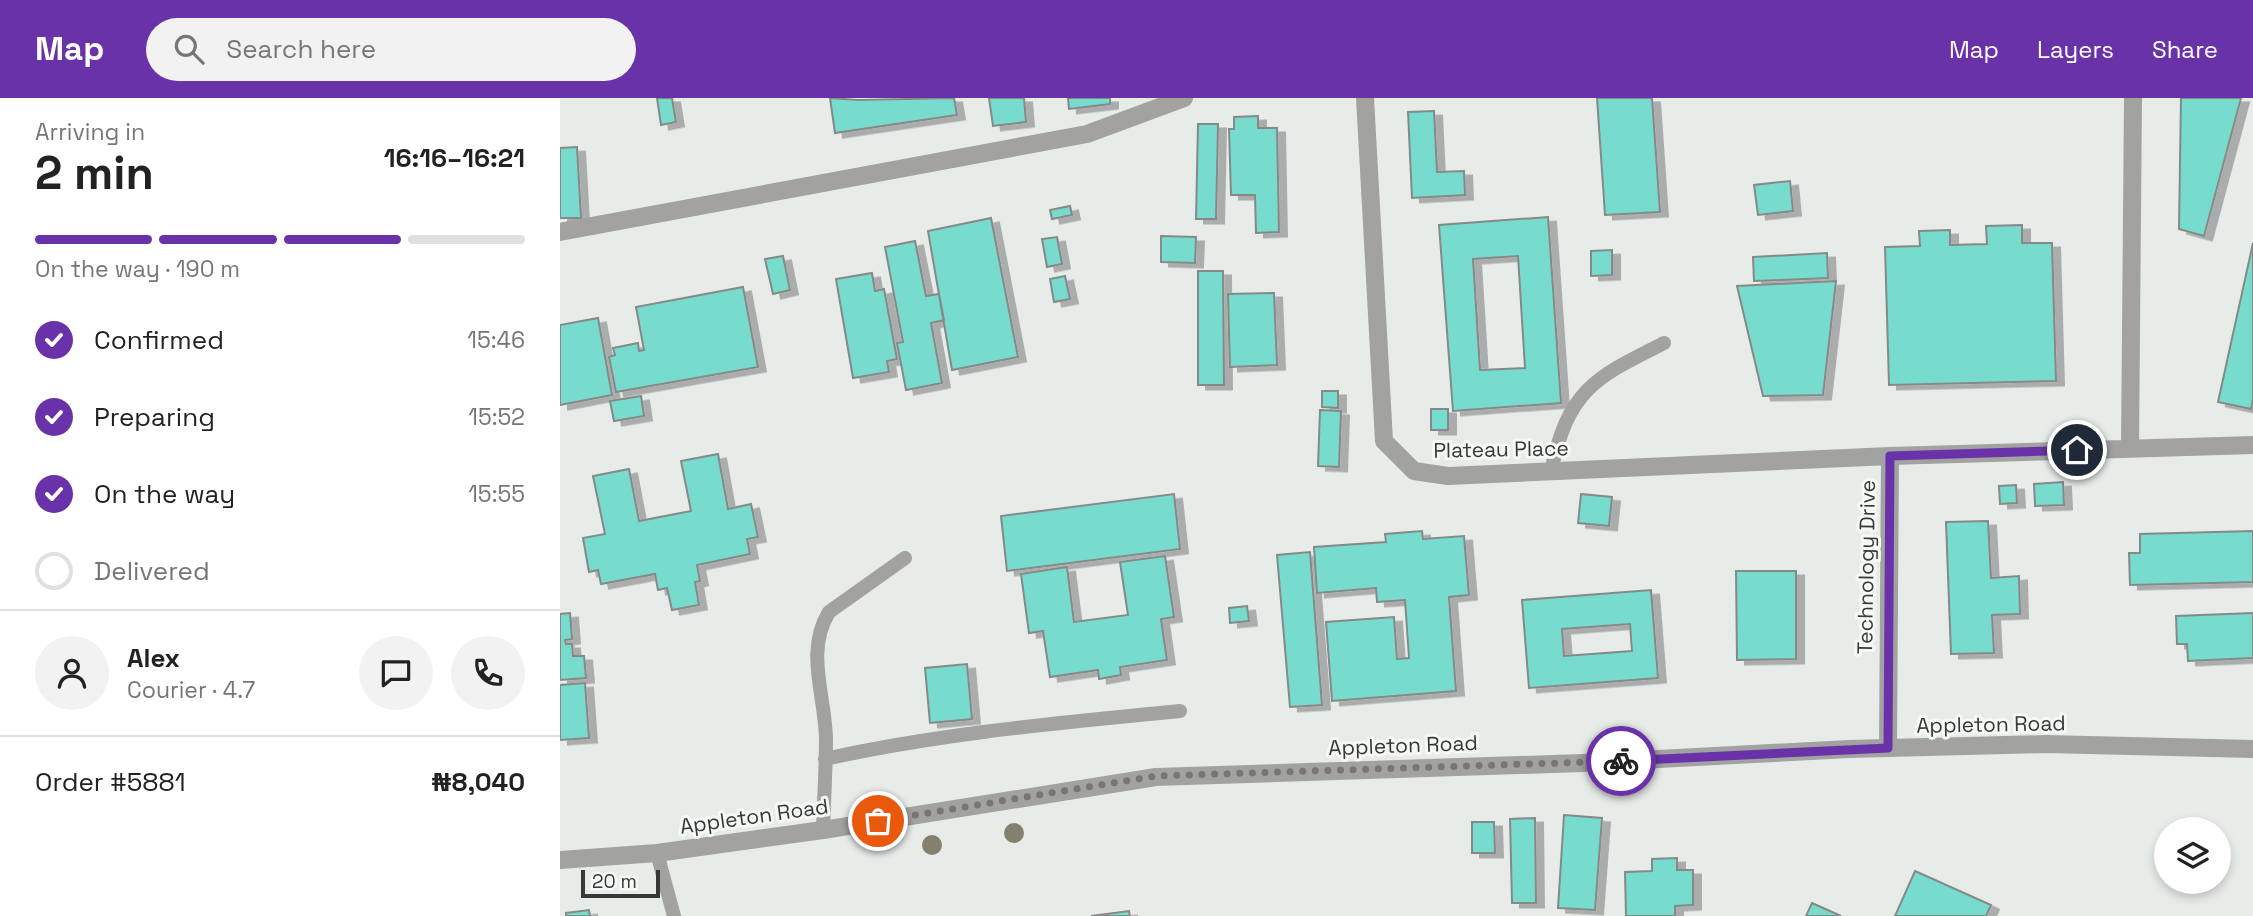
<!DOCTYPE html>
<html lang="en">
<head>
<meta charset="utf-8">
<style>
	:root { --surface:#fff; --page:#f2f2f2; --text:#222; --muted:#767676; --line:#e0e0e0; --accent:#6932a9 }
	body { margin:0; font-family:"Space Grotesk",sans-serif; background:var(--page); color:var(--text); height:100vh; display:flex; flex-direction:column; font-size:26px; white-space:nowrap }
	* { box-sizing:border-box; margin:0 }
	p { font-size:23px; color:var(--muted) }
	.icon { flex:none; width:38px; height:38px; fill:none; stroke:currentColor; stroke-width:2; stroke-linecap:round; stroke-linejoin:round }
	.map { position:relative; flex:1; overflow:hidden }
	.sheet { display:flex; flex-direction:column; background:var(--surface); width:560px }
	.sheet>* { flex:none }
	.buttons { position:absolute; left:1594px; top:719px; display:grid; gap:14px }
	.buttons a { display:grid; place-items:center; width:77px; height:77px; border-radius:50%; background:var(--surface); box-shadow:0 4px 10px #0003; font-size:35px }
	.scale { position:absolute; left:21px; bottom:18px; width:79px; box-sizing:border-box; padding-left:7px; border:4px solid #373837; border-top:0; font-size:19px; line-height:24px; white-space:nowrap; color:#373837; -webkit-text-stroke:5px #f5f9f6; paint-order:stroke }
	.pin { position:absolute; display:grid; place-items:center; width:60px; height:60px; color:#fff; margin:-30px; border:4px solid #fff; border-radius:50%; box-shadow:0 2px 7px #0007 }
	.courier { position:absolute; display:grid; place-items:center; width:70px; height:70px; margin:-35px; border:5px solid #6932a9; border-radius:50%; background:#fff; color:#222; box-shadow:0 2px 9px #0007 }
	.overview em { font-style:normal; font-weight:700 }
	.overview div { display:flex; flex-direction:column-reverse }
	.overview { display:flex; align-items:center; justify-content:space-between; height:119px; padding:0 35px }
	h1 { font-size:46px; font-weight:700; line-height:52px }
	.bar { display:grid; grid-template-columns:repeat(4,1fr); gap:10px 7px; align-content:center; height:84px; padding:0 35px }
	.bar i { height:9px; border-radius:5px; background:var(--line) }
	.bar .current { background:var(--accent) }
	.bar p { grid-column:span 4 }
	.line { display:flex; align-items:center; gap:18px; padding:0 35px; border-top:2px solid var(--line) }
	.line div { flex:1 }
	.round { display:grid; place-items:center; flex:none; width:74px; height:74px; border-radius:37px; background:var(--page) }
	ol { padding:0 35px; list-style:none }
	li { display:flex; align-items:center; gap:21px; height:77px }
	li p { margin-inline-start:auto }
	li .icon { padding:7px; border-radius:50%; background:var(--accent); color:#fff; stroke-width:4 }
	li:last-child { color:var(--muted) }
	li i { width:38px; height:38px; border:4px solid var(--line); border-radius:50% }
	header { display:flex; align-items:center; gap:42px; box-sizing:border-box; height:98px; padding:0 35px; background:var(--accent); color:#fff }
	header strong { font-size:33px }
	nav { display:flex; gap:38px; margin-inline-start:auto; font-size:24px }
	.search { width:490px; height:63px; background:var(--page); display:flex; align-items:center; gap:18px; box-sizing:border-box; padding:0 24px; border-radius:38px; color:var(--muted); font-size:26px }
	main { display:flex; flex:1; min-height:0 }
	.map>svg:first-child { display:block }
	.building { fill:#77dccd; stroke:#858a89; stroke-width:2; fill-rule:evenodd; filter:url(#shadow) }
	.lines { fill:none; stroke-linecap:round; stroke-linejoin:round }
	.lane { stroke:#a2a2a1; stroke-width:14 }
	.street { stroke:#a2a2a1; stroke-width:18 }
	.tree { fill:#83816d }
	.done { stroke:#757775; stroke-width:7; stroke-dasharray:0 12.6 }
	.route { stroke:#6932a9; stroke-width:9 }
	.labels { text-anchor:middle; dominant-baseline:central; stroke-width:6; stroke-linejoin:round; paint-order:stroke }
	.street-label { font-size:21px; fill:#373837; stroke:#f5f9f6 }
</style>
</head>
<body>
<header>
<strong>Map</strong>
<div class="search"><svg class="icon" aria-label="search" viewBox="0 0 24 24"><circle cx="10" cy="10" r="6"/><path d="M15 15l6 6"/></svg>Search here</div>
<nav><a>Map</a><a>Layers</a><a>Share</a></nav>
</header>
<main>
<section class="sheet">
<div class="overview"><div><h1>2 min</h1><p>Arriving in</p></div><em>16:16–16:21</em></div>
<div class="bar"><i class="current"></i><i class="current"></i><i class="current"></i><i></i><p>On the way · 190 m</p></div>
<ol>
<li><svg class="icon" aria-label="check" viewBox="0 0 24 24"><path d="M5 12l5 5 9-10"/></svg>Confirmed<p>15:46</p></li>
<li><svg class="icon" aria-label="check" viewBox="0 0 24 24"><path d="M5 12l5 5 9-10"/></svg>Preparing<p>15:52</p></li>
<li><svg class="icon" aria-label="check" viewBox="0 0 24 24"><path d="M5 12l5 5 9-10"/></svg>On the way<p>15:55</p></li>
<li><i></i>Delivered</li>
</ol>
<div class="line" style="height:126px"><a class="round"><svg class="icon" aria-label="person" viewBox="0 0 24 24"><circle cx="12" cy="8" r="4"/><path d="M4 21q1-7 8-7t8 7"/></svg></a><div><b>Alex</b><p>Courier · 4.7</p></div><a class="round"><svg class="icon" aria-label="chat" viewBox="0 0 24 24"><path d="M4 5h16v11H9l-5 4z"/></svg></a><a class="round"><svg class="icon" aria-label="phone" viewBox="0 0 24 24"><path d="M5 4h4l2 5-3 2q2 4 5 5l2-3 5 2v4C11 20 4 13 5 4z"/></svg></a></div>
<div class="line" style="height:91px"><div>Order #5881</div><b>₦8,040</b></div>
</section>
<div class="map">
<svg width="1693" height="818" viewBox="0 0 1693 818">
	<defs>
		<filter id="shadow"><feDropShadow dx="8" dy="4.5" stdDeviation="0" flood-color="#0004"/></filter>
	</defs>
	<rect width="100%" height="100%" fill="#e8ece9"/>
	<path class="building" d="M97 0H112L116 24 101 27Z
		M270 0 298 2 394 0 397 17 275 35Z
		M429 0H464L466 24 433 28Z
		M508 0H550V6L509 11Z
		M1037 0H1092L1100 114 1045 117Z
		M1621 0H1681L1644 138 1619 131Z
		M874 13 877 74 904 73 905 97 852 100 848 14Z
		M698 18V30H717L719 134 696 135 695 97H671L669 31H674V19Z
		M638 26H658L656 121H636Z
		M17 49 21 120H0V50Z
		M1230 83 1233 113 1198 117 1194 87Z
		M510 108 512 117 492 121 490 112Z
		M988 119 1001 305 893 313 879 127ZM958 158 965 270 920 272 913 161Z
		M431 120 458 259 392 272 368 133Z
		M1462 127V145H1492L1496 283 1329 287 1325 149 1360 148 1359 133 1390 132V147L1427 146 1426 128Z
		M601 138 636 139 635 165 601 164Z
		M497 139 502 166 487 169 482 141Z
		M355 143 366 198 379 196 384 222 371 225 382 285 346 292 337 245 343 244 325 149Z
		M1693 145V301L1691 311 1658 304Z
		M1052 152V177L1031 178V153Z
		M1267 155 1268 180 1194 183 1193 159Z
		M223 158 230 192 213 196 205 161Z
		M638 173H663L664 287H638Z
		M312 175 315 193 324 191 337 261 327 263 329 274 293 280 276 181Z
		M505 178 510 201 494 204 490 181Z
		M1276 183 1263 297 1203 298 1177 188Z
		M183 189 198 269 56 294 49 259 55 257 53 250 78 245 79 253 84 252 76 209Z
		M714 195 717 267 670 269 668 196Z
		M38 220 52 297 0 307V227Z
		M762 293H778V310L762 309Z
		M81 298 84 318 54 323 50 303Z
		M871 311H888V332H871Z
		M760 312 781 313 779 369 758 368Z
		M158 356 168 411 191 406 198 439 187 441 190 456 137 467 140 483 135 484 139 507 112 512 107 490 98 492 95 476 41 486 38 472 29 474 23 440 45 436 33 378 69 371 79 423 131 413 121 363Z
		M1503 384 1504 407 1475 408 1474 386Z
		M1456 387 1457 405 1440 406 1439 388Z
		M614 396 620 451 447 473 441 418Z
		M1021 396 1052 399 1049 428 1018 425Z
		M1428 423 1431 480 1459 478 1460 516 1432 517 1434 555 1391 556 1386 424Z
		M862 433 863 441 904 438 909 497 889 499 896 593 772 603 766 524 834 519 837 561 849 560 845 502 817 504 816 490 757 495 754 449 826 444 825 436Z
		M1693 433V484L1570 487 1569 455H1580V436Z
		M750 454 762 607 730 609 717 457Z
		M605 458 614 519 601 521 607 562 560 569 561 577 539 581 538 572 490 579 483 533 469 535 461 476 507 469 514 524 568 517 560 464Z
		M1176 473H1236V561L1177 562Z
		M1091 492 1098 580 969 590 962 502ZM1070 526 1072 553 1004 558 1002 531Z
		M687 508 689 523 670 525 669 510Z
		M10 515 12 541 5 542 6 546H12L13 558H24L26 580 0 582V516Z
		M1693 515V560L1628 563 1627 546H1617L1616 518Z
		M407 566 412 621 370 625 365 570Z
		M25 585 29 640 0 642V587Z
		M1004 717 1042 720 1035 812 998 810Z
		M975 720 976 805H952L950 721Z
		M912 724H934L935 755H912Z
		M1117 760V772H1133V807L1115 808V818H1066L1065 774 1092 773V761Z
		M1355 773 1431 807 1426 818H1335Z
		M1252 805 1281 818H1246Z
		M29 812 30 818H6V815Z
		M569 813 570 818H531Z"/>
	<g class="lines">
		<path class="lane" d="M991 374C1008 292 1034 280 1104 245
			M265 661C382 635 500 625 620 613
			M263 732C264 701 266 670 266 640 265 597 245 553 269 514L345 460
			M97 755 114 818"/>
		<path class="street" d="M805 0 824 343 854 373 888 378 1330 358
			M0 134 527 36 624 0
			M1570 350 1573 0
			M1328 650 1330 358 1693 347
			M0 762 97 755 263 732 596 679 1023 665 1289 651 1487 646 1693 651"/>
	</g>
	<g class="tree">
		<circle cx="454" cy="735" r="10"/>
		<circle cx="372" cy="747" r="10"/>
	</g>
	<g class="lines">
		<path class="done" d="M318 723 596 678 1061 663"/>
		<path class="route" d="M1061 663 1328 650 1330 358 1517 352"/>
	</g>
	<g class="labels">
		<g class="street-label">
			<text transform="translate(941 351) rotate(-1)">Plateau Place</text>
			<text transform="translate(1306 469) rotate(-89)">Technology Drive</text>
			<text transform="translate(1431 626) rotate(-1)">Appleton Road</text>
			<text transform="translate(843 647) rotate(-2)">Appleton Road</text>
			<text transform="translate(194 718) rotate(-8)">Appleton Road</text>
		</g>
	</g>
</svg>
<div class="buttons">
<a><svg class="icon" aria-label="layers" viewBox="0 0 24 24"><path d="M12 4l9 5-9 5-9-5zM3 14l9 5 9-5"/></svg></a>
</div>
<div class="scale">20 m</div>
<div class="pin" style="left:318px;top:723px;background:#ea580c"><svg class="icon" aria-label="bag" viewBox="0 0 24 24"><path d="M5 8h14l-1 12H6zM9 8a3 3 0 0 1 6 0"/></svg></div>
<div class="pin" style="left:1517px;top:352px;background:#1f2937"><svg class="icon" aria-label="home" viewBox="0 0 24 24"><path d="M3 11l9-7 9 7M6 9v11h12V9"/></svg></div>
<div class="courier" style="left:1061px;top:663px"><svg class="icon" aria-label="bike" viewBox="0 0 24 24"><circle cx="6" cy="16" r="4"/><circle cx="18" cy="16" r="4"/><path d="M6 16l4-8h5l3 8M10 8l3 8H6M13 5h3"/></svg></div>
</div>
</main>
</body>
</html>
